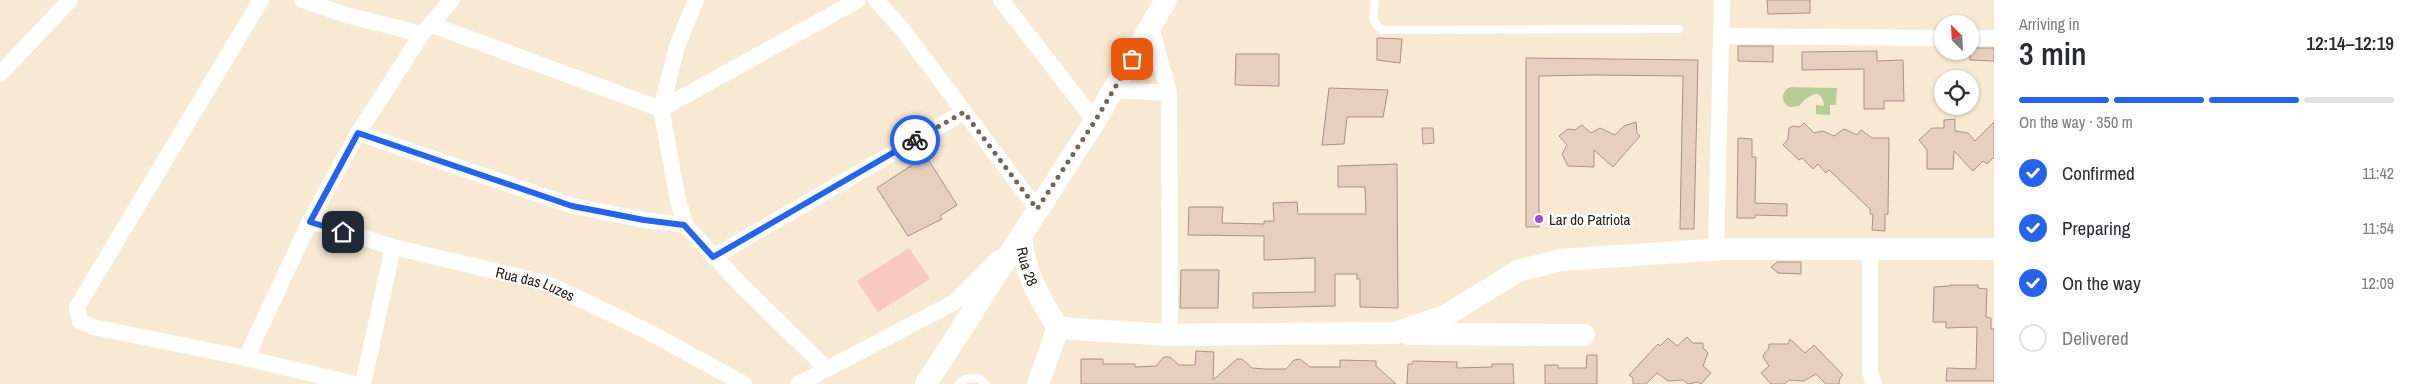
<!DOCTYPE html>
<html lang="en">
<head>
<meta charset="utf-8">
<style>
	:root { --surface:#fff; --page:#f2f2f3; --text:#2b2b33; --muted:#7c7c81; --line:#e1e1e2; --accent:#2563eb }
	body { margin:0; font-family:"Archivo Narrow",sans-serif; background:var(--page); color:var(--text); height:100vh; display:flex; flex-direction:column; font-size:19px; white-space:nowrap }
	* { box-sizing:border-box; margin:0 }
	p { font-size:16px; color:var(--muted) }
	.icon { flex:none; width:28px; height:28px; fill:none; stroke:currentColor; stroke-width:2; stroke-linecap:round; stroke-linejoin:round }
	.map { position:relative; flex:1; overflow:hidden }
	.panel { display:flex; flex-direction:column; background:var(--surface); width:425px }
	.panel>* { flex:none }
	.needle { width:32px; rotate:336deg }
	.tools { position:absolute; left:1934px; top:15px; display:grid; gap:10px }
	.tools a { display:grid; place-items:center; width:45px; height:45px; border-radius:50%; background:var(--surface); box-shadow:0 1px 4px #0004; font-size:25px }
	.pin { position:absolute; display:grid; place-items:center; width:42px; height:42px; color:#fff; margin:-21px; border-radius:10px; box-shadow:0 2px 8px #0006 }
	.courier { position:absolute; display:grid; place-items:center; width:50px; height:50px; margin:-25px; border:4px solid #2563eb; border-radius:50%; background:#fff; color:#222; box-shadow:0 1px 6px #0007 }
	.summary em { font-style:normal; font-weight:600 }
	.summary div { display:flex; flex-direction:column-reverse }
	.summary { display:flex; align-items:center; justify-content:space-between; height:85px; padding:0 25px }
	h1 { font-size:32px; font-weight:600; line-height:38px }
	.bar { display:grid; grid-template-columns:repeat(4,1fr); gap:8px 5px; align-content:center; height:60px; padding:0 25px }
	.bar i { height:6px; border-radius:4px; background:var(--line) }
	.bar .active { background:var(--accent) }
	.bar p { grid-column:span 4 }
	ol { padding:0 25px; list-style:none }
	li { display:flex; align-items:center; gap:15px; height:55px }
	li p { margin-inline-start:auto }
	li .icon { padding:5px; border-radius:50%; background:var(--accent); color:#fff; stroke-width:4 }
	li:last-child { color:var(--muted) }
	li i { width:28px; height:28px; border:2px solid var(--line); border-radius:50% }
	main { display:flex; flex:1; min-height:0 }
	.map>svg:first-child { display:block }
	.green { fill:#f8c8c1 }
	.water { fill:#b8cd94 }
	.building { fill:#e7cebf; stroke:#a89183 }
	.lines { fill:none; stroke-linecap:round; stroke-linejoin:round }
	.lane { stroke:#fff; stroke-width:8 }
	.street { stroke:#fff; stroke-width:16 }
	.secondary { stroke:#fff; stroke-width:22 }
	.done { stroke:#706659; stroke-width:5; stroke-dasharray:0 9 }
	.route { stroke:#2563eb; stroke-width:6 }
	.poi-dot { fill:#a24ebc; stroke:#fff; stroke-width:2 }
	.labels { text-anchor:middle; dominant-baseline:central; stroke-width:5; stroke-linejoin:round; paint-order:stroke }
	.poi-label { font-size:15px; fill:#262018; stroke:#fff; text-anchor:start }
	.street-label { font-size:15px; fill:#262018; stroke:#fff }
</style>
</head>
<body>
<main>
<div class="map">
<svg width="1994" height="384" viewBox="0 0 1994 384">
	<rect width="100%" height="100%" fill="#f9e9d2"/>
	<path class="green" d="M909 248 930 279 878 312 857 281Z"/>
	<path class="water" d="M1790 87 1837 88 1836 105H1830V115L1816 114V105L1824 106C1822 84 1806 97 1799 106L1789 107C1780 101 1781 92 1790 87Z"/>
	<path class="building" d="M1767 0H1810V13L1768 14Z
		M1377 38 1402 39 1400 63 1377 60Z
		M1738 46H1773V62L1738 61Z
		M1970 48H1994V61L1970 60Z
		M1877 51V61L1903 60 1904 101H1884V109H1864V69L1802 70V52Z
		M1236 54H1279V86L1235 85Z
		M1526 58 1698 60 1694 229H1680L1683 76 1593 75 1539 76V227H1526Z
		M1329 88 1388 90 1383 117H1347L1344 144 1322 145Z
		M1955 119V131L1968 133 1975 141 1994 122V157L1987 164 1983 161 1973 171 1954 151 1953 169H1927V150L1919 140 1932 128H1944V120Z
		M1636 122 1637 133 1640 136 1613 167 1594 150V167L1568 166 1562 154 1567 145 1559 136 1568 129 1575 130 1582 125 1591 133 1600 128 1615 135 1624 126Z
		M1804 123 1814 133 1823 131 1834 136 1844 129 1857 135 1861 130 1872 138H1889L1888 214H1885V231L1872 230 1873 214H1870V209L1829 170 1826 173 1818 164 1813 169 1802 158 1799 160 1783 145 1788 139 1789 128 1793 126 1800 127Z
		M1422 128H1433L1434 143 1423 144Z
		M1738 138 1752 139V157H1756L1755 203 1787 204V216L1755 215V218H1737Z
		M926 156 957 205 940 216 942 219 908 236 877 188Z
		M1397 164 1398 308 1360 307V279H1357V274H1335V306L1253 308V293L1315 292V258L1264 260V236L1188 235 1189 207H1223L1222 223 1264 224V221H1274L1273 203 1297 202 1298 214H1366L1365 187H1338V166Z
		M1777 262H1801V274L1778 273 1771 267Z
		M1181 270H1219L1218 308H1180Z
		M1950 285H1978V288L1987 289 1986 317 1991 318V329H1994V381H1946L1947 368 1976 369 1977 327 1946 328V322H1933L1934 287 1950 286Z
		M1687 337 1693 343H1703V348L1708 353 1703 366 1711 373 1701 384 1698 382 1688 384 1683 380 1668 381 1657 373 1646 384H1633V378L1629 375 1658 344 1660 346 1668 338 1677 346Z
		M1790 339 1805 353 1814 345 1843 375 1840 378 1839 384H1826L1816 374 1804 381 1789 380 1785 384H1771L1761 373 1769 366 1763 357 1764 354 1769 348V344H1788Z
		M1196 351 1214 352 1213 380 1237 359H1242L1252 368 1265 369H1286L1294 360 1300 359 1310 367H1340V360L1376 361V366L1396 384H1081V359H1103V364H1135V367L1156 366 1164 357H1170L1179 365H1195Z
		M1587 355H1597V384H1545V365H1558V368H1586Z
		M1413 361 1457 362V368L1492 367V364H1513L1514 384H1407L1408 364H1412Z"/>
	<g class="lines">
		<path class="lane" d="M1375 0C1373 13 1370 22 1382 30L1679 29
			M958 384 965 379 978 378 986 384"/>
		<g class="street">
			<path d="M261 0 77 307 80 321 93 327 246 358 355 384"/>
			<path d="M302 0 346 15 422 34"/>
			<path d="M696 0 677 46 661 109 678 200 685 225 740 284 826 368"/>
			<path d="M876 0 902 29 1037 209"/>
			<path d="M1001 0 1095 121"/>
			<path d="M432 25 661 109 858 0"/>
			<path d="M1151 28 1169 93 1170 335"/>
			<path d="M1722 36 1942 38"/>
			<path d="M1970 38H1994"/>
			<path d="M0 74 70 0"/>
			<path d="M1114 90 1169 93"/>
			<path d="M358 133 573 206 644 220 685 225"/>
			<path id="s1" d="M310 221 393 247 546 283 645 330 744 384"/>
			<path d="M1870 248V372L1874 384"/>
			<path d="M1716 249 1722 0"/>
			<path d="M713 257 964 112"/>
			<path d="M246 358 310 221 358 133 422 34 452 0"/>
			<path d="M363 384 393 247"/>
			<path d="M798 384 955 302 999 258"/>
		</g>
		<g class="secondary">
			<path id="s2" d="M1021 236C1024 271 1039 298 1058 328"/>
			<path d="M1058 328 1170 335 1395 333 1445 316 1518 271 1560 260 1723 249H1994"/>
			<path d="M1409 334 1584 335"/>
			<path d="M926 384 1095 121 1166 0"/>
			<path d="M1038 384 1058 328"/>
		</g>
	</g>
	<g class="lines">
		<path class="done" d="M915 140 964 112 1037 209 1095 121 1132 59"/>
		<path class="route" d="M343 232 310 222 358 133 572 206 644 220 684 225 713 257 915 140"/>
	</g>
	<circle class="poi-dot" cx="1539" cy="219" r="5"/>
	<g class="labels">
		<g class="poi-label">
			<text x="1549" y="219">Lar do Patriota</text>
		</g>
		<g class="street-label">
			<text stroke="none"><textPath href="#s2" startOffset="31">Rua 28</textPath></text>
			<text stroke="none"><textPath href="#s1" startOffset="234">Rua das Luzes</textPath></text>
		</g>
	</g>
</svg>
<div class="tools">
<a><svg class="needle" viewBox="-14 -14 28 28"><path d="M0-13l5 13h-10z" fill="#e53935"/><path d="M0 13l5-13h-10z" fill="#7c7c81"/></svg></a>
<a><svg class="icon" aria-label="locate" viewBox="0 0 24 24"><circle cx="12" cy="12" r="6"/><path d="M12 2v4M12 18v4M2 12h4M18 12h4"/></svg></a>
</div>
<div class="pin" style="left:1132px;top:59px;background:#ea580c"><svg class="icon" aria-label="bag" viewBox="0 0 24 24"><path d="M5 8h14l-1 12H6zM9 8a3 3 0 0 1 6 0"/></svg></div>
<div class="pin" style="left:343px;top:232px;background:#1f2937"><svg class="icon" aria-label="home" viewBox="0 0 24 24"><path d="M3 11l9-7 9 7M6 9v11h12V9"/></svg></div>
<div class="courier" style="left:915px;top:140px"><svg class="icon" aria-label="bike" viewBox="0 0 24 24"><circle cx="6" cy="16" r="4"/><circle cx="18" cy="16" r="4"/><path d="M6 16l4-8h5l3 8M10 8l3 8H6M13 5h3"/></svg></div>
</div>
<section class="panel">
<div class="summary"><div><h1>3 min</h1><p>Arriving in</p></div><em>12:14–12:19</em></div>
<div class="bar"><i class="active"></i><i class="active"></i><i class="active"></i><i></i><p>On the way · 350 m</p></div>
<ol>
<li><svg class="icon" aria-label="check" viewBox="0 0 24 24"><path d="M5 12l5 5 9-10"/></svg>Confirmed<p>11:42</p></li>
<li><svg class="icon" aria-label="check" viewBox="0 0 24 24"><path d="M5 12l5 5 9-10"/></svg>Preparing<p>11:54</p></li>
<li><svg class="icon" aria-label="check" viewBox="0 0 24 24"><path d="M5 12l5 5 9-10"/></svg>On the way<p>12:09</p></li>
<li><i></i>Delivered</li>
</ol>
</section>
</main>
</body>
</html>
